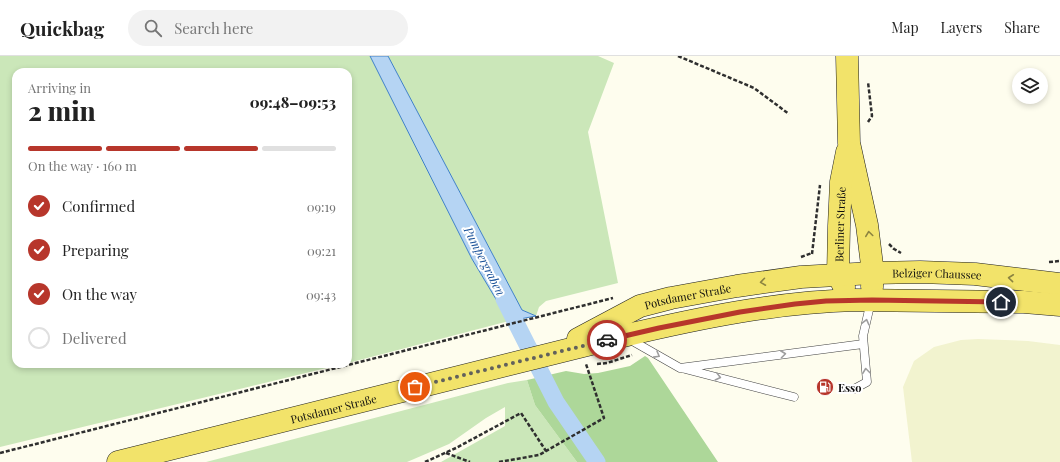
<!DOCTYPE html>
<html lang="en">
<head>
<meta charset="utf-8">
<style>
	:root { --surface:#fff; --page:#f2f2f2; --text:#222; --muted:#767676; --line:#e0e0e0; --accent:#b7362b }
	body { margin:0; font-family:"Playfair Display",serif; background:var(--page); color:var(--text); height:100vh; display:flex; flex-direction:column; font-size:15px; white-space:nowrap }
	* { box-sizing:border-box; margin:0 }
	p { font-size:13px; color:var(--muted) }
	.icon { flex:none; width:22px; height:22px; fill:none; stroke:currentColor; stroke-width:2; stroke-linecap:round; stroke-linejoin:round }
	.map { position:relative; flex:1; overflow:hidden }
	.drawer { position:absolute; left:12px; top:12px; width:340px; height:300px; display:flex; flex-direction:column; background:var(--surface); border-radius:12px; box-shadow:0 2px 6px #0003 }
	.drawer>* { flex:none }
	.fabs { position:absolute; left:1012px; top:12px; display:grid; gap:8px }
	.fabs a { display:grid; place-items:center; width:36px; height:36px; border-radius:50%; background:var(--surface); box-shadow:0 2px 6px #0003; font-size:20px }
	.pin { position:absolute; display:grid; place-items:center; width:34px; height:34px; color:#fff; margin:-17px; border:2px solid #fff; border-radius:50%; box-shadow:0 1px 4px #0007 }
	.courier { position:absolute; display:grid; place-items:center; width:40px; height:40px; margin:-20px; border:3px solid #b7362b; border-radius:50%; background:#fff; color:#222; box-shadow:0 1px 5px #0007 }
	.headline em { font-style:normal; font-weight:800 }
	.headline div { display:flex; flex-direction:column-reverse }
	.headline { display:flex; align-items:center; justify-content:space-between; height:68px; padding:0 16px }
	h1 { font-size:26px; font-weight:800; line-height:30px }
	.bar { display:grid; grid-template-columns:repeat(4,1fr); gap:6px 4px; align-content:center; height:48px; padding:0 16px }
	.bar i { height:5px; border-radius:3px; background:var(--line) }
	.bar .active { background:var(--accent) }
	.bar p { grid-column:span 4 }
	ol { padding:0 16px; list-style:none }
	li { display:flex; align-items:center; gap:12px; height:44px }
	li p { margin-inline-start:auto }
	li .icon { padding:4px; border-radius:50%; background:var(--accent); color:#fff; stroke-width:4 }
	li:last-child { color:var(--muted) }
	li i { width:22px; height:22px; border:2px solid var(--line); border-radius:50% }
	header { display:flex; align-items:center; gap:24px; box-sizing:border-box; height:56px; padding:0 20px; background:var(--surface); border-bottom:1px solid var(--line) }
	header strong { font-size:19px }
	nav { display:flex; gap:22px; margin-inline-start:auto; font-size:14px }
	.search { width:280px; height:36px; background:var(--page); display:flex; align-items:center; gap:10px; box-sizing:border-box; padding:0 14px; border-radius:22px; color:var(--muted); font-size:15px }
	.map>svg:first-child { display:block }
	.farmland { fill:#f2f3cf }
	.green { fill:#cbe7b9 }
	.forest { fill:#add799 }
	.water { fill:#b5d4f3; stroke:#3f80c7 }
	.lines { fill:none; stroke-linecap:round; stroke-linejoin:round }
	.canal { stroke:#b5d4f3; stroke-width:17 }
	.lane-casing { stroke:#404040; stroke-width:9 }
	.primary-casing { stroke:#1e1e1e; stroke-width:23 }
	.path { stroke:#2f2f2f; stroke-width:2.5; stroke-dasharray:4 2; stroke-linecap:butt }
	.lane { stroke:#fff; stroke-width:8 }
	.primary { stroke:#f2e36a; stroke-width:22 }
	.oneway { stroke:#8b8340 }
	.oneway2 { stroke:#9e9e9e }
	.done { stroke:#61615c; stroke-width:4; stroke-dasharray:0 7.2 }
	.route { stroke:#b7362b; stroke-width:5 }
	.labels { text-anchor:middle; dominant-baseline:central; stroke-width:4; stroke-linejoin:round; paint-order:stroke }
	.street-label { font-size:11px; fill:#0d0d0d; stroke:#fff }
	.poi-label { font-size:11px; font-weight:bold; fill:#0d0d0d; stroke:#fff; text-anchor:start }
	.water-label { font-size:12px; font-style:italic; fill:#1c539a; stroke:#fff }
</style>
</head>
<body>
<header>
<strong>Quickbag</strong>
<div class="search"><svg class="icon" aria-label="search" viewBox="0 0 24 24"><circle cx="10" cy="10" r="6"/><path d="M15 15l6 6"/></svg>Search here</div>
<nav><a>Map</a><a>Layers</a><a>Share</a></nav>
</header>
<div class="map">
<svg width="1060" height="406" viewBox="0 0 1060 406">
	<rect width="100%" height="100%" fill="#fefdee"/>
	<path class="farmland" d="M978 283 1028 285 1060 289V406H912L903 331 914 305 934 291 961 284Z"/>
	<path class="green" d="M0 0H370L472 203 509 265 348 307V16H16V308H343L0 391Z
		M388 0H598L614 7 588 76 618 227 546 245 539 251 536 260 522 254Z
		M527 324 535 349 577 406H441L505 370V351L486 362 449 388 407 406H206L508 327Z"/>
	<path class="forest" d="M645 300 648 302 718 406H577L535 349 527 324 566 315 584 318 598 317 630 310Z"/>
	<path class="water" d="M370 0H388L522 254 536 260 509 265 472 203Z"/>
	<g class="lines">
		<path class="canal" d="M504 243 556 346 597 406"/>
		<defs>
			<path id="lane" d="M629 283 680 312 863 288
				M685 313 794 341
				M854 333 867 326 863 280 871 245"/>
			<g id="primary">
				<path d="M847 0 849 87 867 169 873 217 872 231"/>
				<path id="s1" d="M844 231 838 218 839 170 841 126 847 96"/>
				<path id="s2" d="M578 283 640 250 671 242 737 230 801 221 873 217 920 216 975 218 1060 228"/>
				<path id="s3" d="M118 406 623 280C699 262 777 246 855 244L1024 246 1060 249"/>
			</g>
		</defs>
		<use href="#lane" class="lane-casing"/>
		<use href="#primary" class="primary-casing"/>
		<path class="path" d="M678 0 754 32 789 58
			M868 66 872 60 868 26
			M889 188 894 193 901 197
			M812 198 820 129
			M801 201 812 197
			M1049 206 1060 205
			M597 308 607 307 632 299
			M0 397 613 242
			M446 397 470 406
			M425 406 456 392 521 357 546 395
			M499 406 539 399 604 362 586 308"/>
		<use href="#lane" class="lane"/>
		<use href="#primary" class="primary"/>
	</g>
	<defs><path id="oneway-chevron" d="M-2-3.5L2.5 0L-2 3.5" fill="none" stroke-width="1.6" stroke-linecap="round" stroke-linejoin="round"/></defs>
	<g class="oneway">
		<use href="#oneway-chevron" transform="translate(869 178) rotate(-98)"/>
		<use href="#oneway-chevron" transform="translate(1011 222) rotate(-174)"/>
		<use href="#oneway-chevron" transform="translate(763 226) rotate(172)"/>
	</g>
	<g class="oneway2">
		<use href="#oneway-chevron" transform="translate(866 266) rotate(-76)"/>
		<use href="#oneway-chevron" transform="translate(783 298) rotate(-7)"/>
		<use href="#oneway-chevron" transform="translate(657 299) rotate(29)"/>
		<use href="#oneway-chevron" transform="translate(866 315) rotate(-97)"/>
		<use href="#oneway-chevron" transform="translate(718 321) rotate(14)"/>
	</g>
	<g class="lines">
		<path class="done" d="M415 331 607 284"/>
		<path class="route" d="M607 284 659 272 740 256 795 248 826 245 872 244 1001 246"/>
	</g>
	<defs>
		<symbol id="fuel-disc" viewBox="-11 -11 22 22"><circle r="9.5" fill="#b7362b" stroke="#fff"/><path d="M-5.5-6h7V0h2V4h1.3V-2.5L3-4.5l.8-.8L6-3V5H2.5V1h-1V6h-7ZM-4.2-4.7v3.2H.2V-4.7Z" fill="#fff"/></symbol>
	</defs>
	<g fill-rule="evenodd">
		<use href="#fuel-disc" x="815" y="321" width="20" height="20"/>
	</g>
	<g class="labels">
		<g class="street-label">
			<text stroke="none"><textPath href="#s1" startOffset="64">Berliner Straße</textPath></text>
			<text stroke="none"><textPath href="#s2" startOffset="370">Belziger Chaussee</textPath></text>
			<text stroke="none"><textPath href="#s2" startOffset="119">Potsdamer Straße</textPath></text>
			<text stroke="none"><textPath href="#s3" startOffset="222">Potsdamer Straße</textPath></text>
		</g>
		<g class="poi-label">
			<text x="838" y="331">Esso</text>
		</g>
		<g class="water-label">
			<text transform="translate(485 205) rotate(63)">Pumpergraben</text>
		</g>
	</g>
</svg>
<div class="fabs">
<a><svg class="icon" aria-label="layers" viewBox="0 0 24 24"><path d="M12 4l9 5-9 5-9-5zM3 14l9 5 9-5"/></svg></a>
</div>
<div class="pin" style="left:415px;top:331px;background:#ea580c"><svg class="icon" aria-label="bag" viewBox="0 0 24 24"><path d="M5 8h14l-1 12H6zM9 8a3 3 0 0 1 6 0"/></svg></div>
<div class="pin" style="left:1001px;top:246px;background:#1f2937"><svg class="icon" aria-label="home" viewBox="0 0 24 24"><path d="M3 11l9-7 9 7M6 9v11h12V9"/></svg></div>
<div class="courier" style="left:607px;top:284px"><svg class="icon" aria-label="car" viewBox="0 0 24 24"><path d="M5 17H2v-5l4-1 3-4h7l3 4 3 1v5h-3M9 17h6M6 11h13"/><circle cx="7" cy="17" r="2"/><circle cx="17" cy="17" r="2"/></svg></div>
<section class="drawer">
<div class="headline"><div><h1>2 min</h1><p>Arriving in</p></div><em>09:48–09:53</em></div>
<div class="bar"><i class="active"></i><i class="active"></i><i class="active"></i><i></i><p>On the way · 160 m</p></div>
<ol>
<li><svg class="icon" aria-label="check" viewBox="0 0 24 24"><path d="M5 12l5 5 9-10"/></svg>Confirmed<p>09:19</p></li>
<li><svg class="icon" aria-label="check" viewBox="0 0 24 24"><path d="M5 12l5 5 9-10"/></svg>Preparing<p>09:21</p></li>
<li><svg class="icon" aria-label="check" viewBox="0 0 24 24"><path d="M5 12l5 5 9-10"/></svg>On the way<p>09:43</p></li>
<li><i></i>Delivered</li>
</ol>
</section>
</div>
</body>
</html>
